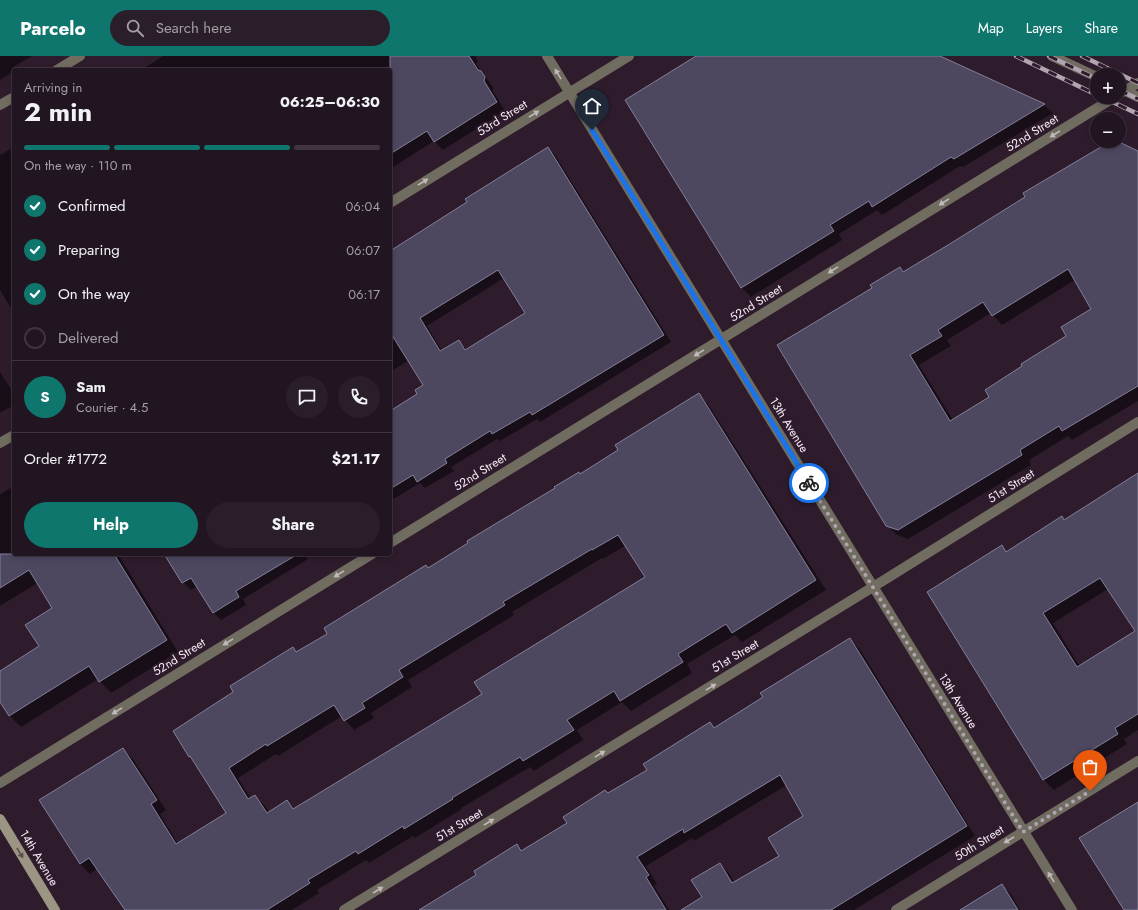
<!DOCTYPE html>
<html lang="en">
<head>
<meta charset="utf-8">
<style>
	:root { --surface:#221522; --page:#2a1e2a; --text:#f1f3f6; --muted:#a29fa5; --line:#3f3440; --accent:#0f766e }
	body { margin:0; font-family:Jost,sans-serif; background:var(--page); color:var(--text); height:100vh; display:flex; flex-direction:column; font-size:15px; white-space:nowrap }
	* { box-sizing:border-box; margin:0 }
	p { font-size:13px; color:var(--muted) }
	.icon { flex:none; width:22px; height:22px; fill:none; stroke:currentColor; stroke-width:2; stroke-linecap:round; stroke-linejoin:round }
	.map { position:relative; flex:1; overflow:hidden }
	.details { position:absolute; left:12px; top:12px; width:380px; height:488px; display:flex; flex-direction:column; background:var(--surface); border-radius:4px; box-shadow:0 2px 6px #0003,0 0 0 1px var(--line) }
	.details>* { flex:none }
	.buttons { position:absolute; left:1090px; top:12px; display:grid; gap:8px }
	.buttons a { display:grid; place-items:center; width:36px; height:36px; border-radius:50%; background:var(--surface); box-shadow:0 2px 6px #0003,0 0 0 1px var(--line); font-size:20px }
	.pin { position:absolute; display:grid; place-items:center; width:34px; height:34px; color:#fff; margin:-41px -17px; border-radius:50% 50% 50% 0; rotate:-45deg; box-shadow:0 0 4px #0007 }
	.pin .icon { rotate:45deg }
	.courier { position:absolute; display:grid; place-items:center; width:40px; height:40px; margin:-20px; border:3px solid #1a73e8; border-radius:50%; background:#fff; color:#222; box-shadow:0 1px 5px #0007 }
	.overview em { font-style:normal; font-weight:700 }
	.overview div { display:flex; flex-direction:column-reverse }
	.overview { display:flex; align-items:center; justify-content:space-between; height:68px; padding:0 12px }
	h1 { font-size:26px; font-weight:700; line-height:30px }
	.bar { display:grid; grid-template-columns:repeat(4,1fr); gap:6px 4px; align-content:center; height:48px; padding:0 12px }
	.bar i { height:5px; border-radius:3px; background:var(--line) }
	.bar .selected { background:var(--accent) }
	.bar p { grid-column:span 4 }
	.line { display:flex; align-items:center; gap:10px; padding:0 12px; border-top:1px solid var(--line) }
	.line div { flex:1 }
	.round { display:grid; place-items:center; flex:none; width:42px; height:42px; border-radius:21px; background:var(--page) }
	ol { padding:0 12px; list-style:none }
	li { display:flex; align-items:center; gap:12px; height:44px }
	li p { margin-inline-start:auto }
	li .icon { padding:4px; border-radius:50%; background:var(--accent); color:#fff; stroke-width:4 }
	li:last-child { color:var(--muted) }
	li i { width:22px; height:22px; border:2px solid var(--line); border-radius:50% }
	.action { display:flex; gap:8px; margin-top:auto; padding:8px 12px }
	.action a { flex:1; height:46px; border-radius:24px; background:var(--accent); color:#fff; font-size:16px; font-weight:700; line-height:46px; text-align:center }
	.action a+a { background:var(--page); color:var(--text) }
	header { display:flex; align-items:center; gap:24px; box-sizing:border-box; height:56px; padding:0 20px; background:var(--accent); color:#fff }
	header strong { font-size:19px }
	nav { display:flex; gap:22px; margin-inline-start:auto; font-size:14px }
	.search { width:280px; height:36px; background:var(--page); display:flex; align-items:center; gap:10px; box-sizing:border-box; padding:0 14px; border-radius:22px; color:var(--muted); font-size:15px }
	.map>svg:first-child { display:block }
	.shadow { fill:#0007; fill-rule:evenodd }
	.building { fill:#4d4860; stroke:#847f99; fill-rule:evenodd }
	.lines { fill:none; stroke-linecap:round; stroke-linejoin:round }
	.minor { stroke:#706c60; stroke-width:10 }
	.tertiary { stroke:#706c60; stroke-width:10 }
	.secondary { stroke:#9c9583; stroke-width:10 }
	.rail-casing { stroke:#b2a4b1; stroke-width:4.5 }
	.rail { stroke:#2e1c2d; stroke-width:3; stroke-dasharray:9; stroke-linecap:butt }
	.oneway { fill:#c2b9bb }
	.oneway2 { fill:#5a4c4f }
	.done { stroke:#b1a3b0; stroke-width:4; stroke-dasharray:0 7.2 }
	.route { stroke:#1a73e8; stroke-width:5 }
	.labels { text-anchor:middle; dominant-baseline:central; stroke-width:4; stroke-linejoin:round; paint-order:stroke }
	.street-label { font-size:12px; fill:#f8ecf7; stroke:#2e1c2d }
</style>
</head>
<body>
<header>
<strong>Parcelo</strong>
<div class="search"><svg class="icon" aria-label="search" viewBox="0 0 24 24"><circle cx="10" cy="10" r="6"/><path d="M15 15l6 6"/></svg>Search here</div>
<nav><a>Map</a><a>Layers</a><a>Share</a></nav>
</header>
<div class="map">
<svg width="1138" height="854" viewBox="0 0 1138 854">
	<rect width="100%" height="100%" fill="#2e1c2d"/>
	<path class="shadow" d="M0 0H32L13 11 15 14 14 15 0 24Z
		M163 0H475L478 5 476 8 493 31V35L505 55 443 94 434 85 390 113V14H141Z
		M698 0H938L1044 49 1053 57 963 111 960 110 882 159 877 154 839 178 842 184 751 241 742 232 626 44Z
		M1113 85 1138 96V345L1072 384 1068 380 1029 404 1031 409 908 483 897 479 887 469 873 232 900 212 904 216 949 190ZM1075 224 1093 254 1067 280 991 341 953 364 919 309 951 290 947 284 991 257 1002 269Z
		M14 91V257L0 234V99Z
		M548 92 555 99 671 286 540 366 537 363 500 385 497 383 451 411 454 415 425 432 420 427 390 445V356L418 338 425 329 409 304 390 316V196L468 147ZM504 222 526 257 467 294 459 285 442 295 427 270Z
		M0 316 14 338V349L0 357Z
		M699 338 708 348 826 534 742 586 735 579 687 608 692 617 631 655 622 646 577 674 583 684 534 715 530 711 461 752 462 753 415 782 413 780 369 807 366 804 317 834 319 837 292 854H126L97 813 90 818 80 808 123 693 133 703 166 754 160 758 178 788 227 757 196 707 189 700 235 636 293 593 297 597 329 578 429 513 620 394ZM626 489 646 522 483 638 295 753 287 745 269 756 265 750 255 740 251 743 238 722 276 698 278 700 342 660 354 674 374 662 371 657 412 631 408 624 514 559 512 556 602 502 603 503Z
		M1138 419V674L1124 683 1127 688 1054 734 1044 724 928 536 1002 491 1007 496 1065 465ZM1108 533 1136 575 1080 611 1053 567Z
		M14 430V498H118L178 596 111 637 98 623 21 671 10 660 0 644V616L40 591 54 552 39 526 0 550V438Z
		M170 498H311L307 501 308 503 243 543 246 549 221 564 214 557 197 530 191 534 183 526Z
		M850 583 859 592 975 780 854 854H683L703 842 720 808 729 817 735 827 781 800 805 760 787 729 694 785 692 782 646 810 657 828 654 830 669 854H422L478 819 517 790 523 796 568 767 608 738 648 714 710 668 715 672 764 641Z
		M1002 830 1011 838 1020 854H962Z"/>
	<path class="building" d="M390 0H469L478 14 481 15 485 21 484 25 497 46 434 86 427 75 390 98Z
		M696 0H940L1045 48 954 103 951 101 872 151 869 145 830 169 834 175 741 232 625 44Z
		M1111 85H1117L1138 95V330L1062 375 1059 370 1020 394 1022 399 898 474 886 470 777 289 872 232 870 229 900 211 903 216 948 189 1025 141 1023 137ZM1068 213 1091 253 1061 271 1066 280 1021 308 1022 310 985 334 989 341 950 365 910 299 942 280 938 274 983 246 992 260Z
		M548 91 664 279 532 359 530 356 492 378 490 375 445 403 447 407 417 426 413 419 390 433V355L417 338 415 334 423 329 390 276V195L467 146 465 143ZM498 214 525 257 465 294 459 284 440 295 420 262Z
		M699 337 816 524 732 577 726 568 678 598 683 606 620 645 614 635 567 664 574 674 523 705 520 701 452 742 453 743 404 773 403 770 358 798 356 795 308 824 310 827 267 854H125L89 802 80 808 39 744 123 692 157 744 151 748 176 788 226 757 190 700 189 701 173 675 233 636 230 630 293 591 296 596 327 578 324 572 426 509 428 512 468 487 467 485 555 432 554 431 579 416 580 418 618 394 615 389ZM618 479 645 521 474 626 482 638 293 753 287 744 267 757 255 739 248 743 229 712 266 688 267 690 334 649 344 665 365 652 362 647 403 621 399 614 505 549 503 546 592 493V494Z
		M1138 417V658L1115 672 1118 678 1043 724 927 536 1002 489 1006 496 1062 460 1064 464ZM1100 522 1135 575 1077 611 1043 557Z
		M0 498H114L167 584 99 626 89 610 9 660 0 646V615L39 590 25 569 52 552 29 514 0 532Z
		M164 498H298L236 535 239 541 213 557 191 522 182 527Z
		M850 582 967 770 831 854H681L702 841 691 824 720 807 732 827 779 800 768 782 803 760 780 719 684 777 683 773 637 801 649 819 646 821 666 854H419L476 819 474 815 517 788 521 795 567 767 563 761 605 734 608 737 647 714 643 708 710 666 714 672 763 641 760 637Z
		M1138 746V854H1124L1079 782Z
		M1002 828 1018 854H960Z"/>
	<g class="lines">
		<path class="minor" d="M547 0 1072 854
			M57 14 80 0
			M1119 38 1138 27
			M0 49 14 41
			M390 147 629 0
			M0 387 14 379
			M390 487 1115 41
			M0 727 372 498
			M344 854 873 531 1138 366
			M896 854 1138 705"/>
		<path class="tertiary" d="M1052 0 1097 21
			M1119 32 1138 41"/>
		<path class="secondary" d="M0 763 55 854"/>
		<defs>
			<path id="rail" d="M1016 0 1097 39
				M1049 0 1097 23
				M1082 0 1138 27
				M1119 34 1138 43
				M1102 41 1138 58"/>
		</defs>
		<use href="#rail" class="rail-casing"/>
		<use href="#rail" class="rail"/>
	</g>
	<defs><path id="oneway-solid" d="M-6-.8H1V-3.2L6.5 0L1 3.2V.8H-6Z"/></defs>
	<g class="oneway">
		<use href="#oneway-solid" transform="translate(558 18) rotate(-121)"/>
		<use href="#oneway-solid" transform="translate(534 58) rotate(-32)"/>
		<use href="#oneway-solid" transform="translate(1055 78) rotate(148)"/>
		<use href="#oneway-solid" transform="translate(423 126) rotate(-32)"/>
		<use href="#oneway-solid" transform="translate(944 146) rotate(148)"/>
		<use href="#oneway-solid" transform="translate(833 214) rotate(148)"/>
		<use href="#oneway-solid" transform="translate(699 297) rotate(148)"/>
		<use href="#oneway-solid" transform="translate(339 518) rotate(148)"/>
		<use href="#oneway-solid" transform="translate(228 586) rotate(148)"/>
		<use href="#oneway-solid" transform="translate(711 631) rotate(-31)"/>
		<use href="#oneway-solid" transform="translate(117 655) rotate(148)"/>
		<use href="#oneway-solid" transform="translate(600 698) rotate(-31)"/>
		<use href="#oneway-solid" transform="translate(489 766) rotate(-31)"/>
		<use href="#oneway-solid" transform="translate(1009 784) rotate(149)"/>
		<use href="#oneway-solid" transform="translate(1051 821) rotate(-122)"/>
		<use href="#oneway-solid" transform="translate(378 834) rotate(-31)"/>
	</g>
	<use class="oneway2" href="#oneway-solid" transform="translate(20 797) rotate(59)"/>
	<g class="lines">
		<path class="done" d="M809 427 1023 776 1090 735"/>
		<path class="route" d="M592 74 809 427"/>
	</g>
	<g class="labels">
		<g class="street-label">
			<text transform="translate(502 62) rotate(-32)">53rd Street</text>
			<text transform="translate(1032 77) rotate(-32)">52nd Street</text>
			<text transform="translate(756 247) rotate(-32)">52nd Street</text>
			<text transform="translate(789 369) rotate(58)">13th Avenue</text>
			<text transform="translate(480 416) rotate(-32)">52nd Street</text>
			<text transform="translate(1011 430) rotate(-32)">51st Street</text>
			<text transform="translate(735 600) rotate(-31)">51st Street</text>
			<text transform="translate(179 601) rotate(-32)">52nd Street</text>
			<text transform="translate(958 645) rotate(58)">13th Avenue</text>
			<text transform="translate(459 769) rotate(-31)">51st Street</text>
			<text transform="translate(979 787) rotate(-32)">50th Street</text>
			<text transform="translate(39 802) rotate(59)">14th Avenue</text>
		</g>
	</g>
</svg>
<div class="buttons">
<a>+</a>
<a>−</a>
</div>
<div class="pin" style="left:1090px;top:735px;background:#ea580c"><svg class="icon" aria-label="bag" viewBox="0 0 24 24"><path d="M5 8h14l-1 12H6zM9 8a3 3 0 0 1 6 0"/></svg></div>
<div class="pin" style="left:592px;top:74px;background:#1f2937"><svg class="icon" aria-label="home" viewBox="0 0 24 24"><path d="M3 11l9-7 9 7M6 9v11h12V9"/></svg></div>
<div class="courier" style="left:809px;top:427px"><svg class="icon" aria-label="bike" viewBox="0 0 24 24"><circle cx="6" cy="16" r="4"/><circle cx="18" cy="16" r="4"/><path d="M6 16l4-8h5l3 8M10 8l3 8H6M13 5h3"/></svg></div>
<section class="details">
<div class="overview"><div><h1>2 min</h1><p>Arriving in</p></div><em>06:25–06:30</em></div>
<div class="bar"><i class="selected"></i><i class="selected"></i><i class="selected"></i><i></i><p>On the way · 110 m</p></div>
<ol>
<li><svg class="icon" aria-label="check" viewBox="0 0 24 24"><path d="M5 12l5 5 9-10"/></svg>Confirmed<p>06:04</p></li>
<li><svg class="icon" aria-label="check" viewBox="0 0 24 24"><path d="M5 12l5 5 9-10"/></svg>Preparing<p>06:07</p></li>
<li><svg class="icon" aria-label="check" viewBox="0 0 24 24"><path d="M5 12l5 5 9-10"/></svg>On the way<p>06:17</p></li>
<li><i></i>Delivered</li>
</ol>
<div class="line" style="height:72px"><b class="round" style="background:var(--accent);color:#fff">S</b><div><b>Sam</b><p>Courier · 4.5</p></div><a class="round"><svg class="icon" aria-label="chat" viewBox="0 0 24 24"><path d="M4 5h16v11H9l-5 4z"/></svg></a><a class="round"><svg class="icon" aria-label="phone" viewBox="0 0 24 24"><path d="M5 4h4l2 5-3 2q2 4 5 5l2-3 5 2v4C11 20 4 13 5 4z"/></svg></a></div>
<div class="line" style="height:52px"><div>Order #1772</div><b>$21.17</b></div>
<div class="action"><a>Help</a><a>Share</a></div>
</section>
</div>
</body>
</html>
